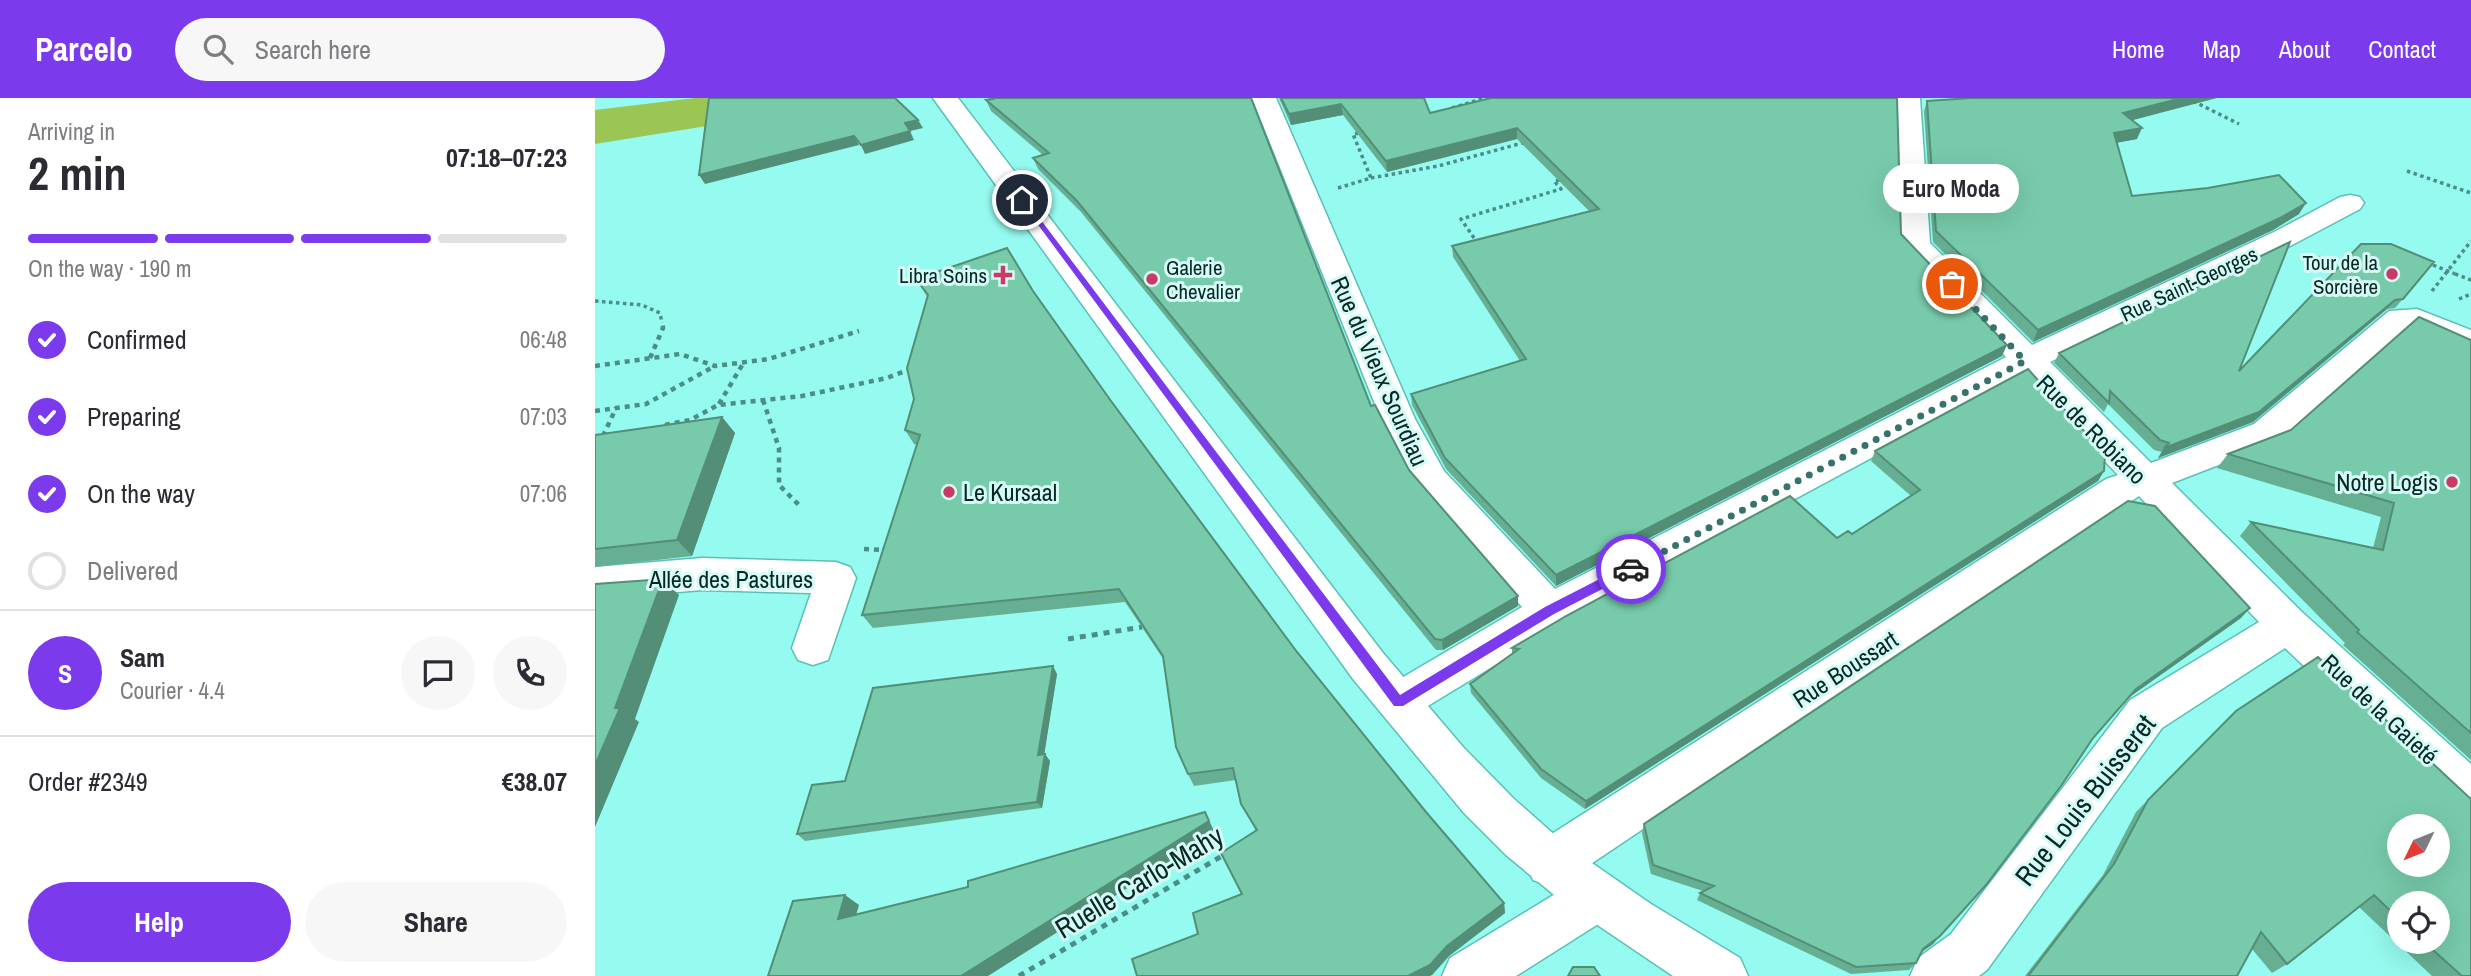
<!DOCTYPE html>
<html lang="en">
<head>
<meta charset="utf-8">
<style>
	:root { --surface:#fff; --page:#f7f7f7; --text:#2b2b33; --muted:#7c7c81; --line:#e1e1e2; --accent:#7c3aed }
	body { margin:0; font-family:"Archivo Narrow",sans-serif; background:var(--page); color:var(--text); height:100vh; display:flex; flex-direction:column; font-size:26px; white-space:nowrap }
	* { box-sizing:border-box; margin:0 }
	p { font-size:23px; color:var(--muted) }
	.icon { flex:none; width:38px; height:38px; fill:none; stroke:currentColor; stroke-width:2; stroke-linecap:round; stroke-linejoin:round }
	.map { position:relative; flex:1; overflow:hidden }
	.panel { display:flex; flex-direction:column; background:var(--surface); width:595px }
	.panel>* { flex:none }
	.needle { width:46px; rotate:227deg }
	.fabs { position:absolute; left:1792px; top:716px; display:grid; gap:14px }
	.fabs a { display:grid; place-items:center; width:63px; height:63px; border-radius:50%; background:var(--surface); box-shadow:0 7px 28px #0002; font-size:35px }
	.pin { position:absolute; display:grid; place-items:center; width:60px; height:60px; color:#fff; margin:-30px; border:4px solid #fff; border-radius:50%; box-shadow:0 2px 7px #0007 }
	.courier { position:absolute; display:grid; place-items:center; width:70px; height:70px; margin:-35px; border:5px solid #7c3aed; border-radius:50%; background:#fff; color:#222; box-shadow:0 2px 9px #0007 }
	.bubble { position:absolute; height:49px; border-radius:24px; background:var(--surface); box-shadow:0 7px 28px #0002; font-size:23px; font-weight:700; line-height:49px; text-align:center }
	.overview em { font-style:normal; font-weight:700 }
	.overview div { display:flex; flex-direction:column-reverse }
	.overview { display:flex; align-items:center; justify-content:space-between; height:119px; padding:0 28px }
	h1 { font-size:46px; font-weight:700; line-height:52px }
	.bar { display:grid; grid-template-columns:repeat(4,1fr); gap:10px 7px; align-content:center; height:84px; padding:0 28px }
	.bar i { height:9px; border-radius:5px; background:var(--line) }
	.bar .active { background:var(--accent) }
	.bar p { grid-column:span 4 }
	.line { display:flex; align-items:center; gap:18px; padding:0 28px; border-top:2px solid var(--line) }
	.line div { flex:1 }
	.round { display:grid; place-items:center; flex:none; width:74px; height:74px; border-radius:37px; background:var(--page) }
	ol { padding:0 28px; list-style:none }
	li { display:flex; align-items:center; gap:21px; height:77px }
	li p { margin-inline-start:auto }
	li .icon { padding:7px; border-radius:50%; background:var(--accent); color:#fff; stroke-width:4 }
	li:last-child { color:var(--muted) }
	li i { width:38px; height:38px; border:4px solid var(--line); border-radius:50% }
	.button { display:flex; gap:14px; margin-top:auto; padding:14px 28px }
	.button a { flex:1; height:80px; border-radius:42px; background:var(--accent); color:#fff; font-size:28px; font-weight:700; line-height:80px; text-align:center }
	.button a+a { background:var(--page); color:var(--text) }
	header { display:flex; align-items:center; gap:42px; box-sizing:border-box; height:98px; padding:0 35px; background:var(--accent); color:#fff }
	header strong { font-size:33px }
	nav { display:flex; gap:38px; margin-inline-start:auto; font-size:24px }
	.search { width:490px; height:63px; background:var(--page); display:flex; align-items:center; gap:18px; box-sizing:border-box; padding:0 24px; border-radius:38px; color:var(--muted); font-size:26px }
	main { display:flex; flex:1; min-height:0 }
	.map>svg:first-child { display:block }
	.green { fill:#9cc654 }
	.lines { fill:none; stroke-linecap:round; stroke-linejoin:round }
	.street-casing { stroke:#5ac0b6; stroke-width:3 }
	.secondary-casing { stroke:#5ac0b6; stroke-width:3 }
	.path-far2 { stroke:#4b8d87; stroke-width:3.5; stroke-dasharray:3.5 3.5; stroke-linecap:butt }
	.path-far1 { stroke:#4b8d87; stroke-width:4.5; stroke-dasharray:5 5; stroke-linecap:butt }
	.path { stroke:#4b8d87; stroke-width:5; stroke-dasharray:6 6; stroke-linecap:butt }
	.street { fill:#fff; fill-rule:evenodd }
	.secondary { fill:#fff; fill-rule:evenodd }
	.path-bridge { stroke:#4b8d87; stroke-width:3.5; stroke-dasharray:3.5 3.5; stroke-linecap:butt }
	.wall { fill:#66af92; fill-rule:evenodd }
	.shaded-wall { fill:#538e77 }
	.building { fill:#77cbaa; stroke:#538e77; stroke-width:2; fill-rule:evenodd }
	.route { fill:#7c3aed }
	.done { stroke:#38726c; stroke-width:7; stroke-dasharray:0 12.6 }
	.poi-dot { fill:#c93b66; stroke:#d6fbf6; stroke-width:2.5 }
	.labels { text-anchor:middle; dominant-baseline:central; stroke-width:6; stroke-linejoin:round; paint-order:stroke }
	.far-poi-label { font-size:21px; fill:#062825; stroke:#d6fbf6; text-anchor:end }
	.far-street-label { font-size:21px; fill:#062825; stroke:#d6fbf6 }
	.street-label { font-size:24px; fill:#062825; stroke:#d6fbf6 }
	.poi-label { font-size:24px; fill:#062825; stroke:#d6fbf6; text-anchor:end }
	.near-street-label { font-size:28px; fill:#062825; stroke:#d6fbf6 }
</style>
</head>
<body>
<header>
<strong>Parcelo</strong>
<div class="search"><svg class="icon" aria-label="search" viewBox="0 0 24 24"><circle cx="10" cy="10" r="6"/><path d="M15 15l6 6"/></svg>Search here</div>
<nav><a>Home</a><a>Map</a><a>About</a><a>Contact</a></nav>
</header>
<main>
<section class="panel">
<div class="overview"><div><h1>2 min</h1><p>Arriving in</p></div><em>07:18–07:23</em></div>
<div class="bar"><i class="active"></i><i class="active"></i><i class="active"></i><i></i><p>On the way · 190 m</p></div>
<ol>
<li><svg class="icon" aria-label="check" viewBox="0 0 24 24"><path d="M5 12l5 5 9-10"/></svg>Confirmed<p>06:48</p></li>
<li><svg class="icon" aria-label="check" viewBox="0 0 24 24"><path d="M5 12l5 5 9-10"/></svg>Preparing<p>07:03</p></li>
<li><svg class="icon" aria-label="check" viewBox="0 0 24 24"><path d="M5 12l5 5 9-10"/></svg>On the way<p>07:06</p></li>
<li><i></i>Delivered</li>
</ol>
<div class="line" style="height:126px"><b class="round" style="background:var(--accent);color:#fff">S</b><div><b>Sam</b><p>Courier · 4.4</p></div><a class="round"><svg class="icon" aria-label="chat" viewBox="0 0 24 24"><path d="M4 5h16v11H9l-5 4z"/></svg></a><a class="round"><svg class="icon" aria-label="phone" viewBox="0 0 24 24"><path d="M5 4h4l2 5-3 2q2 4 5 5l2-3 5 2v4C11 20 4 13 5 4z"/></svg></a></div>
<div class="line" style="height:91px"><div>Order #2349</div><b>€38.07</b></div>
<div class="button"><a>Help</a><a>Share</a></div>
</section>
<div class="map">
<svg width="1876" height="878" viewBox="0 0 1876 878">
	<rect width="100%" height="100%" fill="#95faef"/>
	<path class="green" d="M100 0H164L118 27 0 46V12Z"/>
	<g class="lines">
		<defs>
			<path id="street" d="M657 0H681L820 321 849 373 960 491 1411 259 1305 147 1301 0H1325L1335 145 1437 247 1679 134 1745 99 1755 97 1765 99 1769 105 1765 111 1699 146 1455 264 1556 365 1659 326 1794 213 1822 211 1876 232V254L1812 230 1683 344 1577 385 1708 515 1876 666V717L1860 711 1690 550 1567 630 1392 872 1384 878H1315L1323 860 1356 836 1535 602 1664 524 1544 398 972 782 955 788 938 782 931 765 938 748 1511 381 1523 377 1429 278 969 525 818 617 803 623 788 617 781 604 788 591 927 509 817 382 786 321Z
				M107 460 241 464 255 469 261 480 233 562 218 567 203 562 197 550 216 495 107 492 0 501V469Z
				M1001 775 1019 782 1026 799 1019 816 921 878H847L855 860 983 782Z"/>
			<path id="secondary" d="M338 0H363L788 555 868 649 919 701 971 747 1056 806 1145 860 1153 878H1078L964 801 911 757 869 715 758 581Z"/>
		</defs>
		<use href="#street" class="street-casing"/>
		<use href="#secondary" class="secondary-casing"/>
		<path class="path-far2" d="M1592 0 1644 26
			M857 10 890 0
			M1812 73 1876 95
			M776 80 843 68 931 44
			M743 90 776 80 758 36 765 35
			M879 140 866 121 966 91 959 83 967 82
			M1724 159 1747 172
			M1860 176 1876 182
			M1837 193 1876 143
			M1864 201 1876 196
			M0 203 47 207 65 215 67 225"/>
		<path class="path-far1" d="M55 260 68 230 67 224
			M0 268 85 256 120 268 174 261 264 233
			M168 302 184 350V387L204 407
			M124 306 149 264
			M0 313 51 306 118 269
			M70 327 95 322 123 307 207 298 292 280 318 270
			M8 338 21 310
			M269 451 289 452 291 449"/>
		<path class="path" d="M473 541 547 529
			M424 878 632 755"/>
		<use href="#street" class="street"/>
		<use href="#secondary" class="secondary"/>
		<path class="path-bridge" d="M1838 167 1860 176"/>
	</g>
	<path class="wall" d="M393 0H656L776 308 814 372 923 508 848 552H841L486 114 443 71 438 60 448 57 396 13 391 2H394Z
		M684 0H829L835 15 896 0 1306 136 1407 258 961 488 851 371 817 307 816 296 925 263 858 159 857 148 994 113 922 41 792 74 748 17 696 27Z
		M1332 3 1537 23 1542 41 1521 45 1537 98 1704 116 1678 132 1438 244 1338 144 1329 13Z
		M1832 173 1800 210 1792 211 1658 324 1563 360 1567 354 1559 352 1513 306 1509 314 1459 265 1464 255 1644 273Z
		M321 181 438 193 516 303 702 554 831 714 909 805 910 815 854 858 837 877 603 836 647 796 661 733 646 706 641 682 599 688 593 676 569 562 530 504 278 530 267 517 322 347 319 346 310 332 319 301 333 200Z
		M1876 242V662L1748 547 1750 545 1645 438 1656 424 1778 450 1786 419 1622 370 1633 356 1696 332Z
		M127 319 140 335 97 458 0 469V337Z
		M1280 353 1509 373 1503 383 990 711 946 680 876 595 875 586 917 556V550L1242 440 1257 436 1316 398 1276 363Z
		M1646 520 1533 600 1496 642 1338 846 1325 855 1321 865 1314 872 1256 876 1102 802 1105 795 1108 793 1056 776 1047 735 1049 726Z
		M462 576 449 656 455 663 447 710 210 743 202 736Z
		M1641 613 1876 878H1837L1764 809 1692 866 1677 875 1657 851 1642 878H1430L1508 777 1541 714ZM1804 805 1843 844H1804Z"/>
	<path class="shaded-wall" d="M1587 0H1622L1523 26 1528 15Z
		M746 6 748 17 696 27 694 16Z
		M323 22 328 30 315 33 319 42 270 56 266 47 310 25Z
		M922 30V41L792 74 791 63Z
		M1547 30 1542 41 1514 46 1519 35Z
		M259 38 264 47 110 86 104 77Z
		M1711 105 1704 116 1678 132 1438 244 1443 232Z
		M1800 202 1792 211 1658 324 1563 360 1569 350Z
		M1412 247 1407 258 961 488V477Z
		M127 319 140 335 97 458 82 442Z
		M1509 373 1503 383 990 711 991 703Z
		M68 481 84 497 40 621 44 624 0 729V667L20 610Z
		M923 498V508L848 552 847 542Z
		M1655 510 1646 520 1533 600 1541 591Z
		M458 568 462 576 448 664 443 657Z
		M450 656 455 663 447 710 442 704Z
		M610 714 620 735 393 878H366Z
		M1391 787 1338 846 1321 858 1328 851Z
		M250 797 264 807 257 831 243 821Z
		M909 805 910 815 854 858 837 877 835 878H813Z"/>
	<path class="building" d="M114 0H300L323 22 310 25 315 33 266 47 259 38 104 77Z
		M397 0H656L776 308 780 307 814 372 923 498 847 542 840 541 482 103 438 60 454 55 391 2 398 1Z
		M686 0H829L835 15 896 0H1302L1306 136 1412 247 961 477 850 360 816 296 931 261 857 148 1004 111 922 30 791 63 746 6 694 16Z
		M1376 0H1587L1528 15 1547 30 1519 35 1537 98 1613 90 1684 77 1711 105 1685 120 1443 232 1341 133 1332 3Z
		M1695 144 1644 273 1766 146H1796L1839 164 1808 201 1800 202 1664 314 1569 350 1574 345 1565 342 1515 293 1514 305 1464 255Z
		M412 150 438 193 516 303 702 554 831 714 909 805 852 848 835 867 813 878H542L537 861 603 836 598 815 647 796 626 755 662 732 646 706 638 670 593 676 581 649 568 558 524 491 267 517 325 337 310 332 319 301 312 270 333 197 321 181Z
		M1824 219 1876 242V635L1762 534 1764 532 1656 424 1788 452 1799 405 1633 356 1696 332Z
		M1433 271 1510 356 1509 373 991 703 946 671 875 586 924 551 917 550 971 518 1195 398 1242 440 1253 433 1257 436 1325 392 1280 353Z
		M127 319 82 442 0 451V337Z
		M1533 403 1560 408 1655 510 1541 591 1498 640 1466 688 1391 787 1345 838 1328 851 1321 865 1261 869 1105 795 1119 788 1058 767 1049 726Z
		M68 481 20 610H25L0 667V486Z
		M1723 559 1876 701V878H1867L1829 844H1843V805H1804V821L1779 797 1692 866 1666 834 1642 878H1433L1519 766 1553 702 1641 613ZM1804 728H1843V766H1804Z
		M458 568 443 657 450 656 442 704 202 736 217 687 250 683 278 590Z
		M610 714 614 723 366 878H173L198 803 250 797 243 821 373 789V783Z
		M978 869H999L1005 878H973Z"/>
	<path class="route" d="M424 101H430L805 597 950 509 1032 467H1040V474L959 516 808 608H799Z"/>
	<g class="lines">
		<path class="done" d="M1036 471 1430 263 1357 186"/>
	</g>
	<g class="poi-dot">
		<circle cx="1797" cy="176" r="7"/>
		<path d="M404.5 166.5h7v7h7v7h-7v7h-7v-7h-7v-7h7z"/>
		<circle cx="557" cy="181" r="7"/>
		<circle cx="1857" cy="384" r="7"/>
		<circle cx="354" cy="394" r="7"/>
	</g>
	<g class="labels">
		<g class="far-poi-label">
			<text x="1783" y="164">Tour de la<tspan x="1783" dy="24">Sorcière</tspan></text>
			<text x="571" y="169" text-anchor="start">Galerie<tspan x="571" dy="24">Chevalier</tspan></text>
			<text x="392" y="177">Libra Soins</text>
		</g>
		<g class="far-street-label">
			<text transform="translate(1594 186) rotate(-25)">Rue Saint-Georges</text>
		</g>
		<g class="street-label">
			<text transform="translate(785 273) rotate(66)">Rue du Vieux Sourdiau</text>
			<text transform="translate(1497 331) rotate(45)">Rue de Robiano</text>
			<text x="136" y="481">Allée des Pastures</text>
			<text transform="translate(1250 571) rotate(-33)">Rue Boussart</text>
			<text transform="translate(1785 611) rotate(43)">Rue de la Gaieté</text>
		</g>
		<g class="poi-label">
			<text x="1843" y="384">Notre Logis</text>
			<text x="368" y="394" text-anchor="start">Le Kursaal</text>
		</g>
		<g class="near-street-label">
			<text transform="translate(1490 702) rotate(-52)">Rue Louis Buisseret</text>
			<text transform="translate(544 784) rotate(-31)">Ruelle Carlo-Mahy</text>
		</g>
	</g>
</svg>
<div class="fabs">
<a><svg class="needle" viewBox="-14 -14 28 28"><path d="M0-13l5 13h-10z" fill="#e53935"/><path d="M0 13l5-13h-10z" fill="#7c7c81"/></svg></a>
<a><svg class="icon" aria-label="locate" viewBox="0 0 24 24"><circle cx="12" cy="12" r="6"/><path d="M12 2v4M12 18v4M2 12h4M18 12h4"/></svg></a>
</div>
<div class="pin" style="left:1357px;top:186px;background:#ea580c"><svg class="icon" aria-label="bag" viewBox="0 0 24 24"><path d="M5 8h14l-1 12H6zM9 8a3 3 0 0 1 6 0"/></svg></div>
<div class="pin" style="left:427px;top:102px;background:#1f2937"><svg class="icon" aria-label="home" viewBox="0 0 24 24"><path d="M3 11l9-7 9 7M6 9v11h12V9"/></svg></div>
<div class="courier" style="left:1036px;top:471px"><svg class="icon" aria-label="car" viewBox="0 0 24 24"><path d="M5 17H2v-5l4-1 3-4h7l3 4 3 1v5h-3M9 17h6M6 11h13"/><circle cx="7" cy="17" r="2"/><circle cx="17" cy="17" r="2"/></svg></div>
<div class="bubble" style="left:1288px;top:66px;width:136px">Euro Moda</div>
</div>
</main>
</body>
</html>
